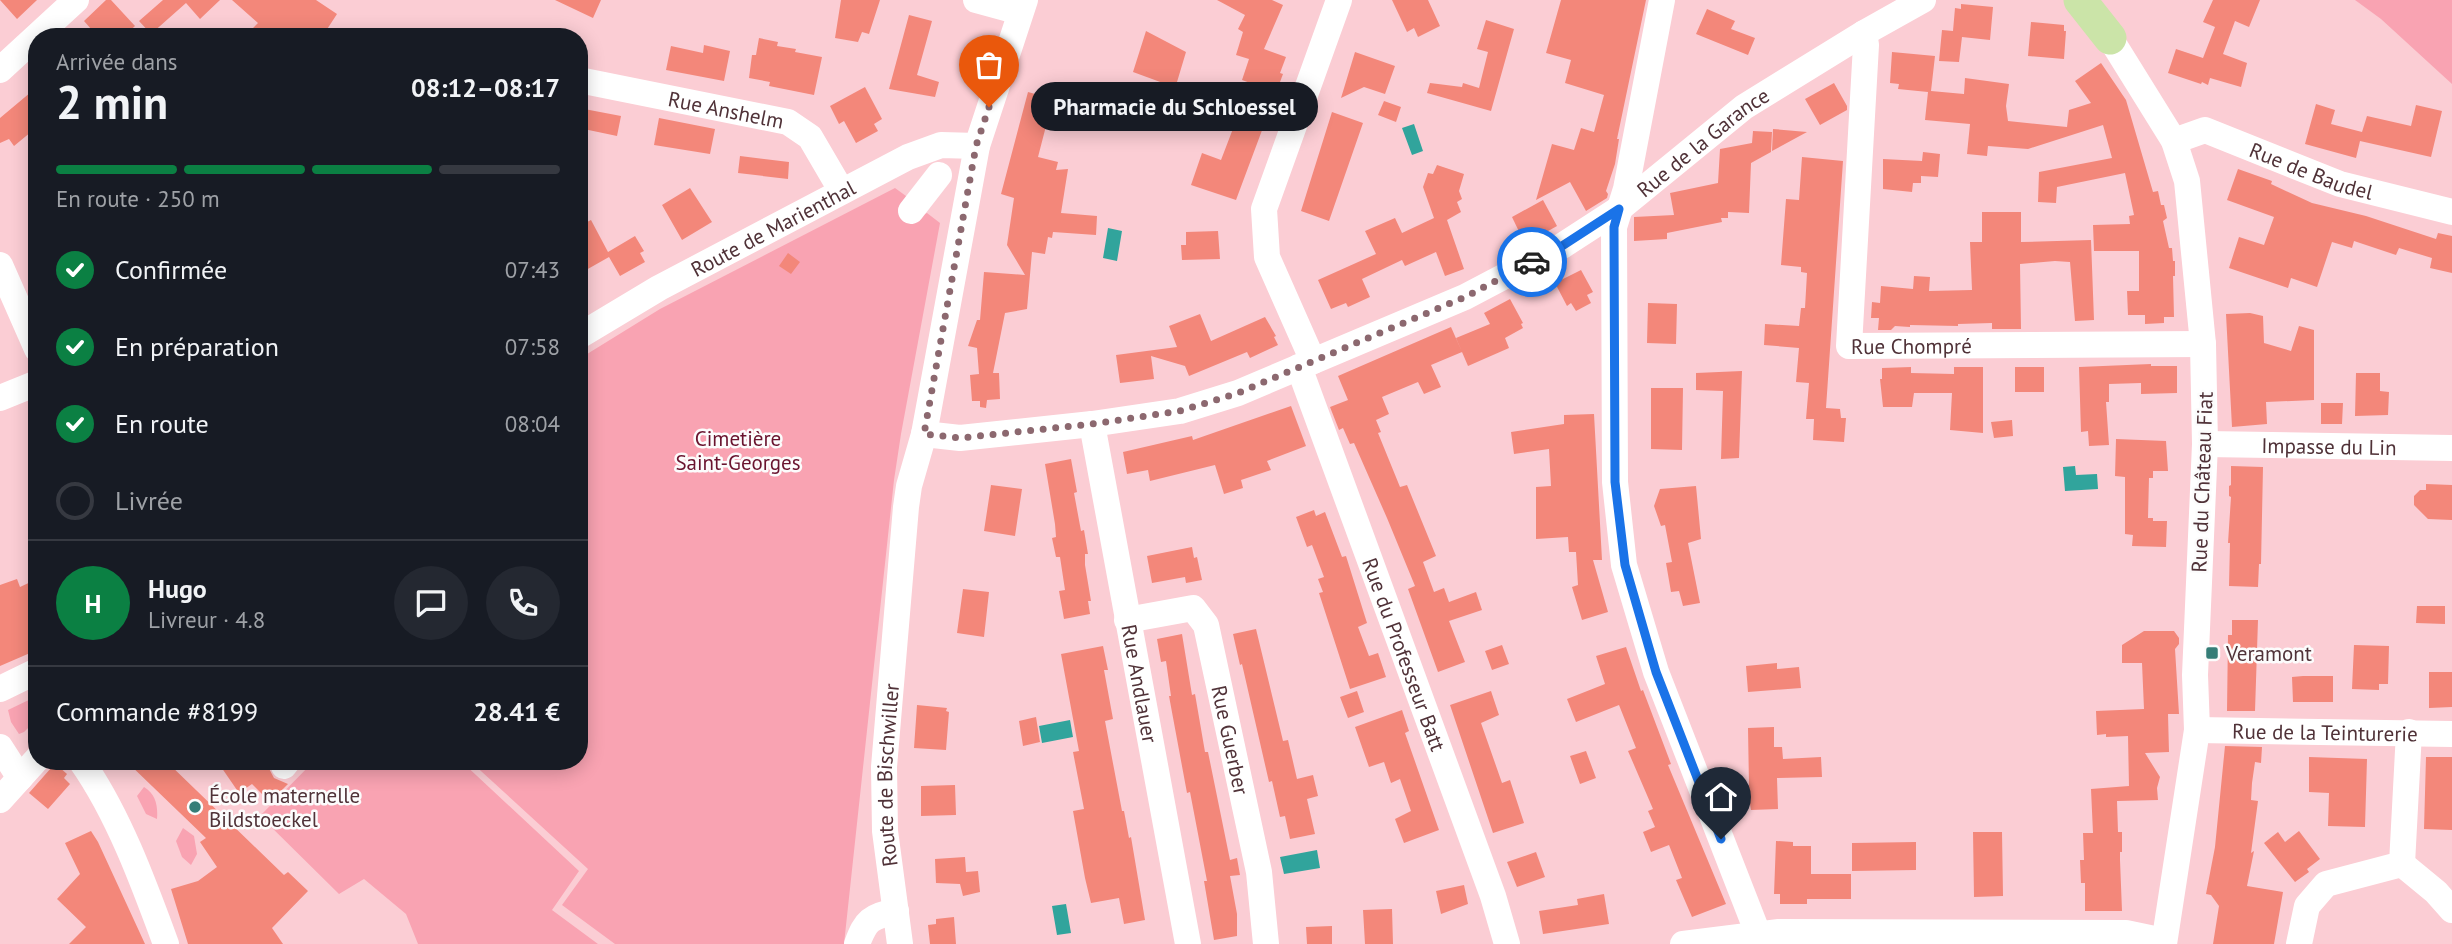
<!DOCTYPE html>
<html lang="fr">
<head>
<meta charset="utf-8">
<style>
	:root { --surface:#171b24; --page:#242831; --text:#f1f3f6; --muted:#9ea1a6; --line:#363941; --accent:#0b8043 }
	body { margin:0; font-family:"PT Sans",sans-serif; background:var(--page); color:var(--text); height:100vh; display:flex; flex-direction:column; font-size:26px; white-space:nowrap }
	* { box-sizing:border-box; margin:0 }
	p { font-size:23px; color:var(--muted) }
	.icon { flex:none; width:38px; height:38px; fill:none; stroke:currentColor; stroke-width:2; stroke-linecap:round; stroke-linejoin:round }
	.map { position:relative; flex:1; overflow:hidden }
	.side { position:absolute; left:28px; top:28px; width:560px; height:742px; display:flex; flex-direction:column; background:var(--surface); border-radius:28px; box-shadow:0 4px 18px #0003 }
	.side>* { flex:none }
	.pin { position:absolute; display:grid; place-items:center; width:60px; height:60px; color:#fff; margin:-72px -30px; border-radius:50% 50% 50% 0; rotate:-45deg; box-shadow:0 0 7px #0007 }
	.pin .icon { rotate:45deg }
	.courier { position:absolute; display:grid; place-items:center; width:70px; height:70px; margin:-35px; border:5px solid #1a73e8; border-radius:50%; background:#fff; color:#222; box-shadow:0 2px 9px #0007 }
	.bubble { position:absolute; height:49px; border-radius:24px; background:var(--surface); box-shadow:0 4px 18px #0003; font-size:23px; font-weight:700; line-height:49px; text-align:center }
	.overview em { font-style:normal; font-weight:700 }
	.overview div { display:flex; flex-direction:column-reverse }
	.overview { display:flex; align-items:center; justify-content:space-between; height:119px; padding:0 28px }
	h1 { font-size:46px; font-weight:700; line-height:52px }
	.bar { display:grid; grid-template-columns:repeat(4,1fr); gap:10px 7px; align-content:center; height:84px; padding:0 28px }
	.bar i { height:9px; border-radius:5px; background:var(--line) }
	.bar .on { background:var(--accent) }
	.bar p { grid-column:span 4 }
	.line { display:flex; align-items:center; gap:18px; padding:0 28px; border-top:2px solid var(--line) }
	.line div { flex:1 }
	.round { display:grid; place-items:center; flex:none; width:74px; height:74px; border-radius:37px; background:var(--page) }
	ol { padding:0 28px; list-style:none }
	li { display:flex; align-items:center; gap:21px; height:77px }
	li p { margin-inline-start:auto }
	li .icon { padding:7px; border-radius:50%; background:var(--accent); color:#fff; stroke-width:4 }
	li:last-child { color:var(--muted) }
	li i { width:38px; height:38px; border:4px solid var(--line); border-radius:50% }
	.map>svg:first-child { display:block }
	.green { fill:#f9a3b2 }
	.water { fill:#31a49c }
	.building { fill:#f3877a }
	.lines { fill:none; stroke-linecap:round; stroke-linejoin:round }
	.minor { stroke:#fff; stroke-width:26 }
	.major { stroke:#cbe4a8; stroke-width:33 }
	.done { stroke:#8c686f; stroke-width:7; stroke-dasharray:0 12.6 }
	.route { stroke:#1a73e8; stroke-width:9 }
	.poi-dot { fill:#367d77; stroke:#fcfcfc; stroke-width:2.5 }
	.labels { text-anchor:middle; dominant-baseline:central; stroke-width:5; stroke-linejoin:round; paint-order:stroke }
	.street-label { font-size:21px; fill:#503238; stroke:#fcfcfc }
	.park-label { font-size:21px; fill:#69132e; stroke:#fcfcfc }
	.poi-label { font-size:21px; fill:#503238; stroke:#fcfcfc; text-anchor:start }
</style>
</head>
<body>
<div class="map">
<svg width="2452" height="944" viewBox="0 0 2452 944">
	<rect width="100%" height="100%" fill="#fbcdd4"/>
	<path class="green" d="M2355 0H2452V84L2381 19Z
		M895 188 906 196 921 215 927 213 940 223 901 434 894 480 844 944H615L562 905 588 869 470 761H579V359L660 309Z
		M37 696V719L24 732 19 734 11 722 8 710Z
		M314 761H461L579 871 552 910 598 944H418L406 914 364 879 339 894 260 816Z
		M144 787C156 794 158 806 157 819L146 814 137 796Z
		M183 828 194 836 197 854 191 865 182 857 176 841Z"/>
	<path class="water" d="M1414 124 1423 151 1412 155 1402 128Z
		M1108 228 1122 231 1117 261 1103 258Z
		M2075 466 2076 475 2097 474 2098 489 2065 491 2063 467Z
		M1070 720 1073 737 1042 743 1039 726Z
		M1317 850 1320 868 1284 874 1280 857Z
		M1066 904 1071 933 1057 935 1052 906Z"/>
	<path class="building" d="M0 0H37L17 19Z
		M106 0H111L135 26 123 37 115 29 107 37H98L84 21Z
		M163 0H220L200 19 186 3 151 34 139 21Z
		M232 0H316L337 14 322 37H263L253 28 258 23Z
		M555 0H601L593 18Z
		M841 0H880L869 34 862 32 858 42 835 38Z
		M1217 0H1272L1283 5 1264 49 1286 57 1280 73 1283 74 1236 200 1191 185 1202 153 1221 160 1239 113 1243 114 1253 84 1242 80 1249 59 1236 55 1243 32 1238 29 1245 15Z
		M1392 0H1428L1440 26 1418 37 1414 28 1407 32Z
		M1561 0H1646L1617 139H1619L1615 164 1606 191 1608 194 1607 198 1586 211 1570 182 1536 200 1552 144 1574 150 1581 128 1594 132 1604 95 1565 83 1571 60 1546 53Z
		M2213 0H2260L2249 27 2235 21 2223 54 2247 63 2241 87 2210 78 2208 85 2202 82 2201 84 2168 73 2176 49 2203 58 2215 27 2203 22Z
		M1961 4 1993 7 1990 40 1962 37 1959 62 1939 61 1942 30 1953 31 1955 8 1961 9Z
		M1707 9 1735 21 1731 29 1755 38 1748 55 1696 34Z
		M909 15 932 21 917 75 939 82 935 97 889 89Z
		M1486 20 1514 29 1491 111 1427 93 1430 83 1462 87 1463 83 1479 88 1488 52 1477 49Z
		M2031 22 2064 25V31H2066L2064 59 2028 56Z
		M1146 31 1186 52 1177 82 1194 88 1185 117 1155 108 1163 83 1133 72Z
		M759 38 778 42 777 46 796 49 795 52 822 57 814 95 769 86 770 82 749 78 752 55H756Z
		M704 45 730 51 724 81 666 70 671 46 703 53Z
		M1355 52 1395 66 1385 94 1364 87 1341 98Z
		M1892 52 1935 56 1931 91 1964 94 1965 78 2009 84 2006 106 2008 121 2067 127 2069 110 2091 103 2075 81 2101 63 2126 100 2153 192 2158 191 2161 205H2164L2167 218 2163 221 2169 248H2172L2173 261H2175V276H2173L2174 317H2164V323L2145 324V315H2128L2127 291H2139V251H2094L2093 225 2130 224 2129 216 2134 215 2125 173 2057 187 2056 203 2038 202 2039 172 2112 158 2103 125 2028 149 1988 146 1987 156 1967 154 1970 124 1925 120 1928 92 1898 89 1899 84 1890 83Z
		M1834 83 1847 106V110L1820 125 1805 99Z
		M37 87V127L14 146 9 139 0 143V118Z
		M865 87 882 119 874 124 878 131 856 143 844 121 839 124 830 106Z
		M1028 92 1053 99 1038 157 1058 162 1056 170 1068 169 1061 213 1097 216 1096 235 1053 232 1052 238 1048 237 1045 254 1032 252 1027 309 1005 313 993 373H999L1000 399 987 400 986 408 980 407V401H972L970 375 979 374 977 348 968 346 977 320H980L984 272 1025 275 1007 245 1014 198 1001 194Z
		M1384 101 1401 107 1396 122 1378 115Z
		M2316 104 2335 110 2331 124 2362 132 2367 116 2411 126 2416 105 2442 111 2431 157 2360 141 2356 158 2305 144Z
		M579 108 621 116 617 136 579 128Z
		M1332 112 1363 123 1329 221 1301 211Z
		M659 118 715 129 710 154 654 145Z
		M1773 129 1807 132 1772 151Z
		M1753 131 1772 132 1771 152 1751 163 1749 213 1728 212V218H1721L1722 222 1667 233V239L1634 241V217L1674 215 1670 193 1718 183 1720 149 1752 143Z
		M1923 152 1940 154 1938 177 1921 176V183H1913L1912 192 1883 189V159L1922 161Z
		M740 156 789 162 788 179 738 173Z
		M1802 157 1843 161 1826 408 1840 409 1841 418H1846L1844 442 1813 440 1814 419H1806L1809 383 1796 382 1799 348 1764 345 1765 324 1799 326 1801 308H1805L1807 273 1801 272V267L1781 265 1786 199 1799 200Z
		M1437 165 1464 174 1459 191 1462 199 1457 202 1461 212 1447 220 1464 269 1445 276 1436 252 1405 266 1402 260 1362 279 1370 297 1348 307 1346 303 1331 309 1318 280 1376 254 1365 231 1395 218 1402 233 1434 218 1423 187 1428 173 1433 174Z
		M2238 169 2272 181 2271 184 2312 203 2366 216 2436 239 2438 233 2452 236V273L2430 268 2432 258 2399 248 2396 255 2354 241 2352 248 2332 242 2317 287 2291 278 2288 288 2229 268 2239 237 2264 245 2274 217 2227 200Z
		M690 188 712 222 682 240 662 205Z
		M1543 200 1557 226 1525 244 1512 217Z
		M1982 212H2021V242L2091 240 2094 320 2075 321 2070 262 2055 261 2020 264 2021 329H1992V323L1958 324V326L1910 325V327L1895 326 1891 330H1878L1879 318H1871L1872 302 1880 303 1881 286 1913 289 1914 276 1930 277 1929 291 1972 290 1970 242H1982Z
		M591 220 608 252 635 236 644 251 640 253 645 262 620 276 609 257 579 274V226Z
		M1218 231 1220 259 1182 260 1181 245H1186V232Z
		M788 253 800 262 791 274 779 266Z
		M1581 270 1593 292 1587 295 1591 303 1576 311 1571 303 1567 306 1555 283Z
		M1510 299 1523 323 1521 324 1523 328 1505 338 1509 348 1468 366 1456 338 1490 324 1484 313Z
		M1648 303 1677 304 1676 344 1647 343Z
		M2250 313 2263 316 2264 343 2291 351 2299 326 2314 330V400L2266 402 2267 424 2232 427 2226 314Z
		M1200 314 1211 341 1265 317 1276 336 1274 337 1278 345 1250 358 1247 352 1189 376 1185 366 1151 356 1154 379 1120 383 1116 355 1177 347 1169 326Z
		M1451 327 1462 352 1431 365 1441 387 1424 394 1418 382 1382 397 1389 414 1376 420 1381 432 1378 433 1400 487 1407 485 1436 556 1423 562 1434 592 1444 588 1449 602 1476 592 1482 610 1449 621 1465 662 1438 672 1408 589 1415 586 1387 518 1354 443 1350 444 1343 428 1339 430 1330 407 1348 400 1338 376Z
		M2151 364V366H2177V393L2141 394V383L2109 384V402H2106L2109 445 2089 446 2088 431 2081 432 2079 367Z
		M1911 367V373L1954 374V367H1983V433L1950 430 1952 393H1914L1912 407H1883L1880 379H1882V368Z
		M2015 367H2044V392H2015Z
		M1742 371 1739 458 1721 459 1723 391 1696 390V373Z
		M2356 373H2380V391L2389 392 2388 415 2355 416Z
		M1651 388H1683L1682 450 1651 449Z
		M2321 403H2343L2342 424H2321Z
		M1291 406 1306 446 1267 461 1271 470 1241 480 1243 488 1224 494 1215 465 1150 481 1148 470 1127 474 1123 452 1192 436 1193 440Z
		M1594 414 1602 560H1593L1608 612 1582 620 1572 587 1578 585 1576 552H1569L1568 537 1536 539V487L1551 486 1549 449 1514 454 1511 432 1564 424V415Z
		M2012 420 2013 436 1994 438 1991 422Z
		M2116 439 2166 441 2168 471H2153V478H2149L2148 518H2153V521H2167L2166 547 2132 546 2133 535 2125 534V477L2115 476Z
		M1071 459 1077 492 1074 493 1081 531 1084 530 1088 554H1085V565L1091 601H1088L1090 614 1064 619 1059 591 1065 590 1060 557H1056L1052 538 1056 537 1055 524 1045 464Z
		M2231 466 2263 467 2261 564H2259L2258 587 2229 586 2230 543H2228L2231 497 2229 496V486L2231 485Z
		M2426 484 2452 485V520L2428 519 2414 505V496L2420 490H2426Z
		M991 485 1022 489 1015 536 984 531Z
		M1696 486 1701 539 1688 543 1700 603 1683 606 1679 591 1671 592 1666 563 1672 562 1665 525 1661 526 1654 506 1660 489Z
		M1314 510 1316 516 1325 512 1342 557 1346 556 1367 623 1358 627 1369 656 1378 653 1386 677 1350 689 1319 593 1323 592 1318 579 1324 577 1312 545 1307 547 1296 517Z
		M1192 547 1194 558 1197 557 1202 580 1186 583 1185 577 1152 583 1147 556Z
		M17 579 20 587 37 579V650L0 666V585Z
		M963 589 989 592 984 637 957 633Z
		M2417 606H2445V624L2416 623Z
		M2232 620H2258L2255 711H2227L2228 635H2232Z
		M1256 629 1283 741 1288 740 1297 779 1313 775 1318 796 1307 799 1315 834 1290 839 1285 816 1280 817 1272 781 1269 782 1242 664 1240 665 1233 634Z
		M2144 631H2174L2179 638V644L2175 649 2179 714H2168L2169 752 2145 753 2160 777 2157 788 2158 800 2117 801 2118 832H2122V852H2120V860L2122 911H2085V883H2081L2080 860H2084L2083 833H2093L2091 789 2129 786 2128 736 2106 737V734L2097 735 2096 711 2144 709 2142 663H2122V645Z
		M1182 634 1192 695 1195 694 1205 752H1208L1230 860 1237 858 1240 875 1230 876 1237 914V936L1214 940 1204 881H1207L1190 792 1187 793 1169 696H1171L1166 661 1161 662 1157 639Z
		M1502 645 1509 664 1492 670 1485 651Z
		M2354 645 2389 646 2388 684H2379V690L2352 689Z
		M1103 646 1108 670H1104L1113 719 1105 721 1122 811H1124L1129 838 1131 837 1145 920 1124 924 1119 898 1091 903 1085 878 1073 811 1084 809 1073 752 1079 751 1061 654Z
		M1626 647 1641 691 1643 690 1671 764 1668 765 1726 904 1692 917 1676 880 1682 878 1669 845 1651 852 1643 832 1655 827 1648 811 1653 809 1628 751 1636 748 1619 705 1576 722 1567 699 1605 684 1596 656Z
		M1777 663V669L1799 667 1801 688 1748 692 1746 666Z
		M2429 672H2452V707L2429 708Z
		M2303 676H2333V702H2293L2292 677Z
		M1357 691 1364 712 1348 718 1340 697Z
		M1491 691 1499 715 1481 723 1502 783 1510 780 1524 823 1493 833 1450 705Z
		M917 705 947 708 946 711 949 712 946 750 914 748Z
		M1402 710 1409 731 1405 733 1439 830 1404 843 1395 819 1411 811 1400 779 1391 783 1384 762 1369 767 1355 727Z
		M1036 717 1040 742 1023 746 1019 721Z
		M1774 727V747H1782L1783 759 1821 757 1822 777 1777 778 1778 809 1751 810 1750 804 1745 795 1749 786 1748 728Z
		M2225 746 2262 747 2261 763 2255 762 2252 783 2251 800 2258 801 2251 853 2254 851 2247 886 2283 892 2274 944H2213L2219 906 2211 895 2206 894 2215 847Z
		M1586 751 1596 778 1580 784 1570 756Z
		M2309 757 2367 759 2365 827 2328 826 2329 793 2309 792Z
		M2426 757H2452V830L2424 829Z
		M126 761H166L284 875 288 872 308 891 272 928 283 944H188L171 889 198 881 217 867 200 842 206 838Z
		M217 761H265L274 778 288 784 270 802 252 784 239 793Z
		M58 766 67 774 64 778 70 784 48 809 29 793 51 768Z
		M955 785 956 815 921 816V786Z
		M91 831 98 842 145 944H69L86 927 57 899 80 874 65 843Z
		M2299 831 2320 859 2307 869 2309 872 2295 882 2264 843 2278 832 2285 842Z
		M1973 832H2002L2003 896 1974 897Z
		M1776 841 1793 842V846H1811V874H1851V899H1807V904H1780V894H1774Z
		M1916 842V870L1852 871V843Z
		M1536 852 1545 877 1517 887 1507 862Z
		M965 857 966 872 978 871 980 892 963 896 960 884 936 883 935 859Z
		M1464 885 1468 904 1441 914 1436 891Z
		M1604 894 1609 924 1543 934 1539 911 1578 905 1577 899Z
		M1392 909 1393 944H1365L1363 910Z
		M954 917 956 944H930L928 925 936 924V919Z
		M1332 926V944H1307L1306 927Z"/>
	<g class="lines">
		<g class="minor">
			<path d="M976 0 1020 12"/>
			<path d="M1662 0 1626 189 1614 227 1615 482 1624 565 1656 672 1762 944"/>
			<path id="s1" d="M1864 33 1866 45 1849 346 2203 344"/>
			<path d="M2110 38 2174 141 2187 181 2203 344 2205 444 2195 675 2197 730 2164 944"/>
			<path d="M0 70 76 0"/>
			<path id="s2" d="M579 80 788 122 810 137 841 190"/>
			<path id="s3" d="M2174 141 2205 130 2340 184 2452 212"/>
			<path d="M911 211 939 175"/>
			<path d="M0 265 37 349"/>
			<path id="s4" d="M579 336 659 288 908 157 941 145 977 146"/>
			<path d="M1313 361 1267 257 1264 209 1339 0"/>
			<path id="s5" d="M1299 367 1493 896 1507 944"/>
			<path d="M0 398 37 383"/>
			<path id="s6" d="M1092 424 1188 944"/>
			<path id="s7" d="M924 434 960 438 1092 424 1180 411 1238 393 1465 297 1562 246 1619 209 1744 107 1864 33 1923 0"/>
			<path id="s8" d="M2205 444 2452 448"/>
			<path id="s9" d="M1127 620 1193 608 1206 625 1259 872 1266 944"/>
			<path d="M0 689 37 671"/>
			<path id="s10" d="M2197 730 2452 734"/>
			<path d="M0 747 20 778"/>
			<path d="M81 761C118 813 144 884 166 944"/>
			<path d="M284 766 288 761"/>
			<path d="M0 800 37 759"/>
			<path d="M2402 864 2436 892 2452 910"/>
			<path d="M857 944C866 920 870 917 896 911"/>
			<path id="s11" d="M900 944 885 831 884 767 906 507 909 486 924 434 977 146 1025 0"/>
			<path d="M1683 944 1779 932 2126 933 2164 941"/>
			<path d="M2299 944 2307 906 2326 884 2402 864 2409 732"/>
		</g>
		<path class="major" d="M2080 0 2110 38"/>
	</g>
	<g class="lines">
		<path class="done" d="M989 107 976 146 924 434 960 438 1092 424 1180 411 1238 393 1465 297 1532 262"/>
		<path class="route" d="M1532 262 1562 246 1619 209 1614 227 1615 482 1625 565 1656 672 1721 839"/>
	</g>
	<g class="poi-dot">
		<rect x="2205" y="646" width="14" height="14" rx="3.5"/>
		<circle cx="195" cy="807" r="7"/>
	</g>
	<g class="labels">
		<g class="street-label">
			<text stroke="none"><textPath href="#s2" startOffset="150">Rue Anshelm</textPath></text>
			<text stroke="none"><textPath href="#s7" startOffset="850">Rue de la Garance</textPath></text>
			<text stroke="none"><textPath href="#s3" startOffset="147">Rue de Baudel</textPath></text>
			<text stroke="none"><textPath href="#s4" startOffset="222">Route de Marienthal</textPath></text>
			<text stroke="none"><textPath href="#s1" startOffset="376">Rue Chompré</textPath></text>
			<text stroke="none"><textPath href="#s8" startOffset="124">Impasse du Lin</textPath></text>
			<text transform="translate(2202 482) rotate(-88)">Rue du Château Fiat</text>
			<text stroke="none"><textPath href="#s5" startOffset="306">Rue du Professeur Batt</textPath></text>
			<text stroke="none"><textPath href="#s6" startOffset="264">Rue Andlauer</textPath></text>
			<text stroke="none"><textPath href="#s10" startOffset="128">Rue de la Teinturerie</textPath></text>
			<text stroke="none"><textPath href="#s9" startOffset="206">Rue Guerber</textPath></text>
			<text stroke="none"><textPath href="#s11" startOffset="170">Route de Bischwiller</textPath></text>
		</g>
		<g class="park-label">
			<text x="738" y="438">Cimetière<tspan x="738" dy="24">Saint-Georges</tspan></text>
		</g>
		<g class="poi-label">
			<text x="2226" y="653">Veramont</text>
			<text x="209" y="795">École maternelle<tspan x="209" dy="24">Bildstoeckel</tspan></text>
		</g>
	</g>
</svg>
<div class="pin" style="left:989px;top:107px;background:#ea580c"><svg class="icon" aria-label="bag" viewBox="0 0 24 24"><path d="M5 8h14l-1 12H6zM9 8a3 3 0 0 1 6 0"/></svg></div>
<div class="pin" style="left:1721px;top:839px;background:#1f2937"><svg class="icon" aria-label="home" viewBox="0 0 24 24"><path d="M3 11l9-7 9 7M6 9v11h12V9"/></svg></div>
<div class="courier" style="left:1532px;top:262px"><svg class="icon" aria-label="car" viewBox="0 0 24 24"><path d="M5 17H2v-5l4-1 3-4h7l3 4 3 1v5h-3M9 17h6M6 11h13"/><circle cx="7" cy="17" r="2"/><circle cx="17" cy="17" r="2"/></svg></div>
<div class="bubble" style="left:1031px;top:82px;width:287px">Pharmacie du Schloessel</div>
<section class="side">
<div class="overview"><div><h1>2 min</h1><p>Arrivée dans</p></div><em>08:12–08:17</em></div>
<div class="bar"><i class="on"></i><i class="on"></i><i class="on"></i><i></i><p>En route · 250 m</p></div>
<ol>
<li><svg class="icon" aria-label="check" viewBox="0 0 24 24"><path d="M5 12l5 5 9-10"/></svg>Confirmée<p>07:43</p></li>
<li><svg class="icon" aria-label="check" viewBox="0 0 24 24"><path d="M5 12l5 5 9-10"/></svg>En préparation<p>07:58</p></li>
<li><svg class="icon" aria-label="check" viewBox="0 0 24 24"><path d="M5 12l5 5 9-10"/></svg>En route<p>08:04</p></li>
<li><i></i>Livrée</li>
</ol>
<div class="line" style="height:126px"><b class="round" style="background:var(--accent);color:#fff">H</b><div><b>Hugo</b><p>Livreur · 4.8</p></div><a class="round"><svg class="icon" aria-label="chat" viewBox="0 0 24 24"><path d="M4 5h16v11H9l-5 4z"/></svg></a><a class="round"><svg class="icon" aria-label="phone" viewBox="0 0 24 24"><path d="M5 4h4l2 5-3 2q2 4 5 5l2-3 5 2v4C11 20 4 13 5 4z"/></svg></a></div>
<div class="line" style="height:91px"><div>Commande #8199</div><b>28.41 €</b></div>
</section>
</div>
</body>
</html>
